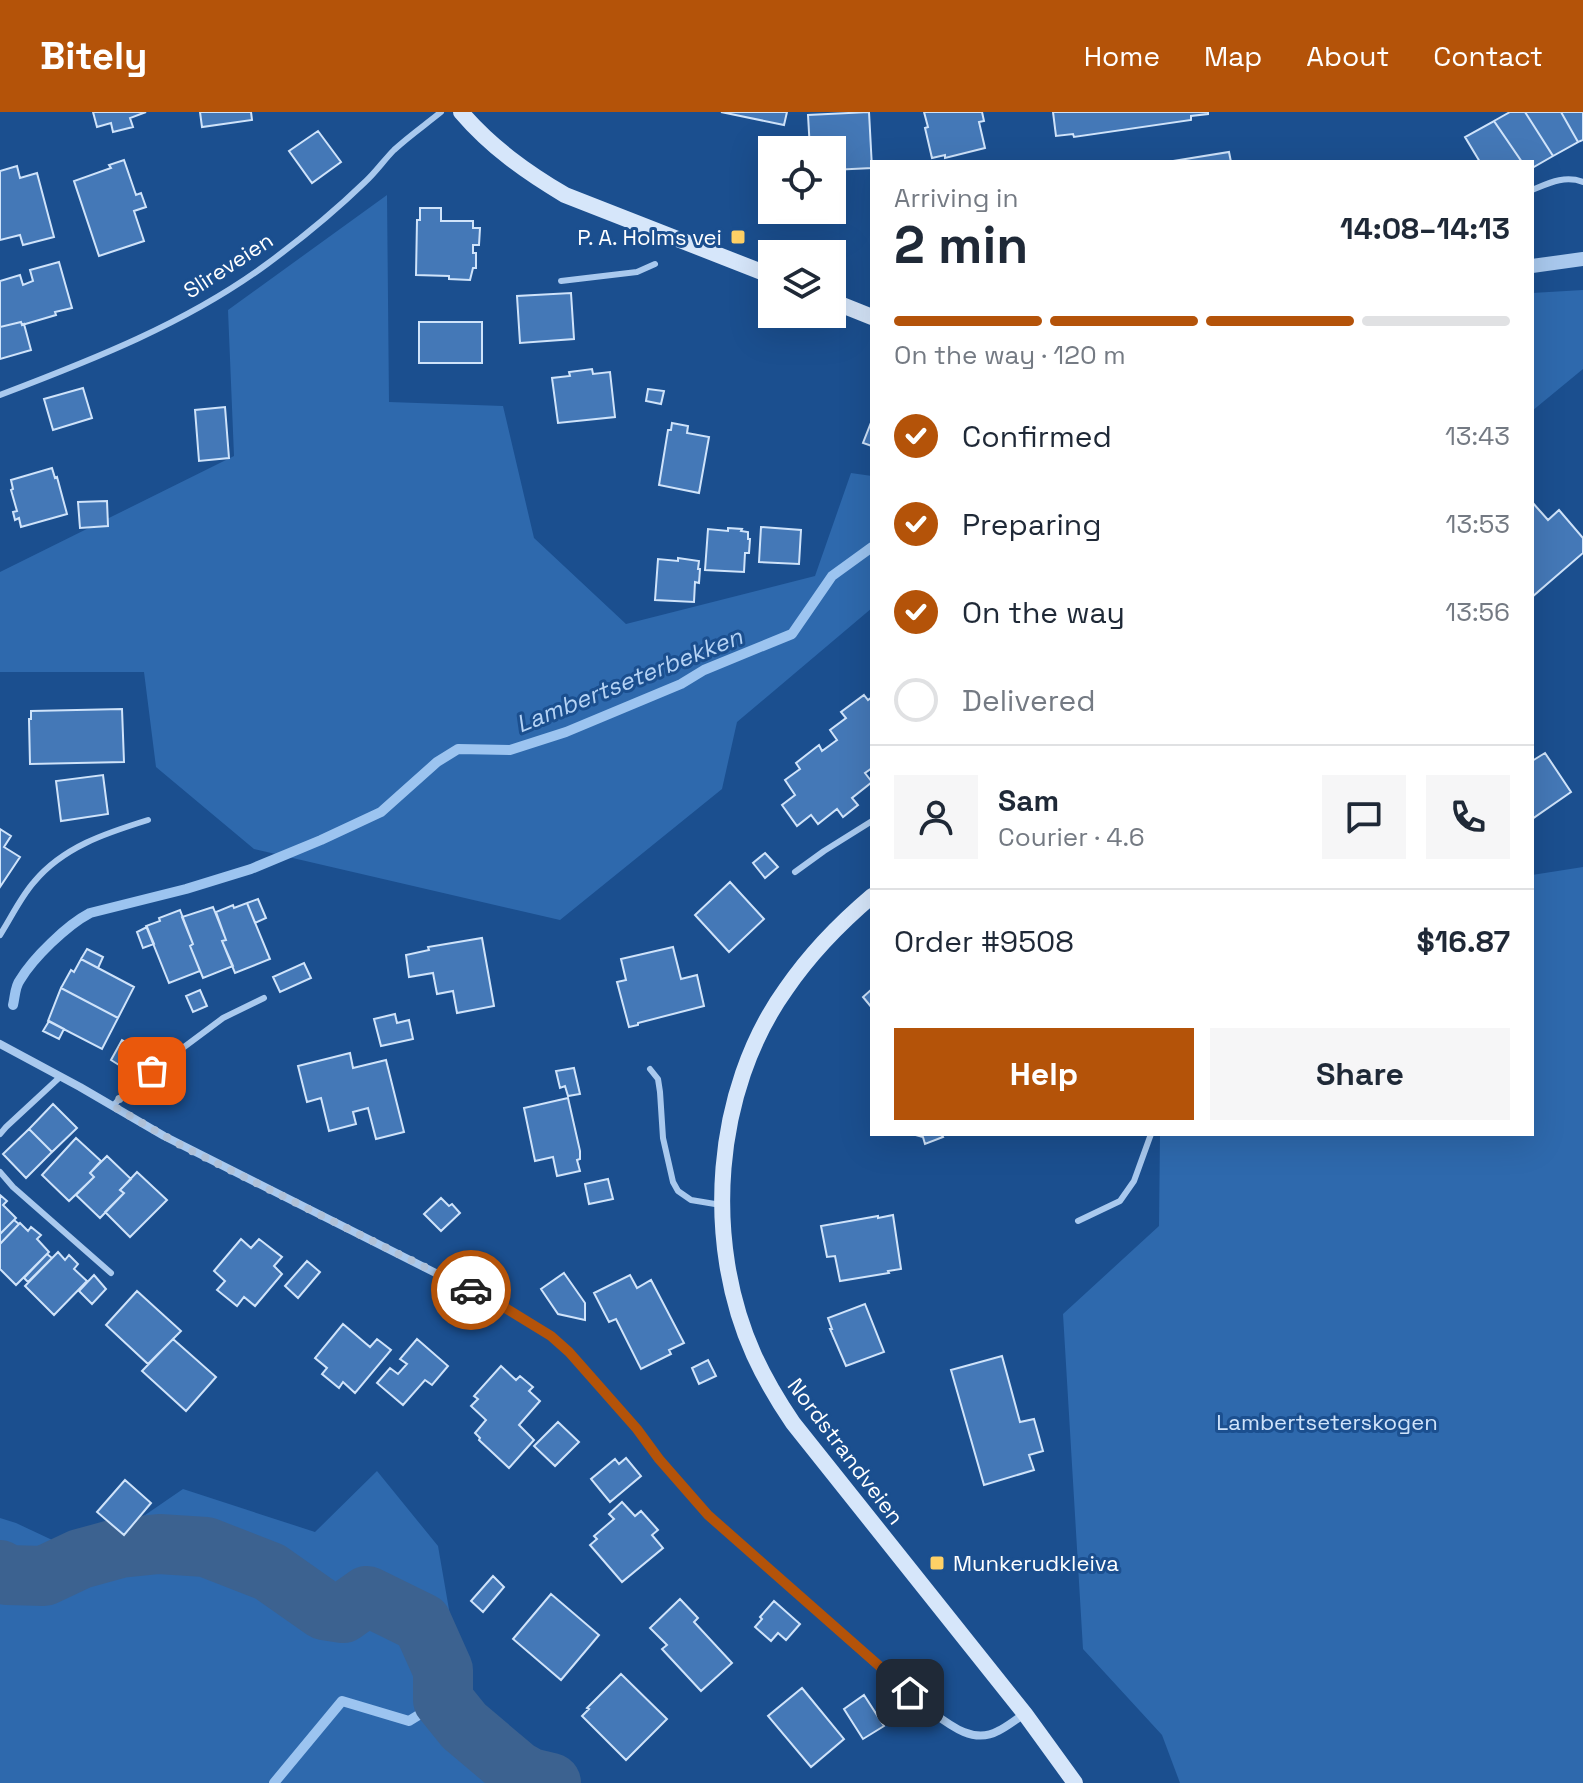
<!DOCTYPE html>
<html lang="en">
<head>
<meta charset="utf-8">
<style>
	:root { --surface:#fff; --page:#f6f6f7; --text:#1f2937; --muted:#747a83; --line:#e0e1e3; --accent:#b45309 }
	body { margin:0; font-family:"Space Grotesk",sans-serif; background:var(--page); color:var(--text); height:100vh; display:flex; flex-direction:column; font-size:30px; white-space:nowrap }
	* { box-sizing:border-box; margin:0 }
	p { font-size:26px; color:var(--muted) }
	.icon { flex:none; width:44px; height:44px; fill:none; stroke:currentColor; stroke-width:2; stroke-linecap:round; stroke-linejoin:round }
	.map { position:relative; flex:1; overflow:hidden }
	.drawer { position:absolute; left:870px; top:48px; width:664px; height:976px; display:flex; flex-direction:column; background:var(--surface); border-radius:0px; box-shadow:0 8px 32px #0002 }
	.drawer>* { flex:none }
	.fabs { position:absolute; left:758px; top:24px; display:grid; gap:16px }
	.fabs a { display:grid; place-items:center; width:88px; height:88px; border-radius:0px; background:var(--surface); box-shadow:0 8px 32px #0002; font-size:40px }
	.pin { position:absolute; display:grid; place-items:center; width:68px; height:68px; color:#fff; margin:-34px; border-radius:16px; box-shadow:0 4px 12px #0006 }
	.courier { position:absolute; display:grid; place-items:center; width:80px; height:80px; margin:-40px; border:6px solid #b45309; border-radius:50%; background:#fff; color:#222; box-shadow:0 2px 10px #0007 }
	.overview em { font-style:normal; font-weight:700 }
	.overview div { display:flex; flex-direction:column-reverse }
	.overview { display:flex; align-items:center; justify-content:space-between; height:136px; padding:0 24px }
	h1 { font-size:52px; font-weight:700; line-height:60px }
	.bar { display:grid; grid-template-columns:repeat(4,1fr); gap:12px 8px; align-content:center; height:96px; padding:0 24px }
	.bar i { height:10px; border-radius:6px; background:var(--line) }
	.bar .on { background:var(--accent) }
	.bar p { grid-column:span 4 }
	.line { display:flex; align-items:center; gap:20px; padding:0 24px; border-top:2px solid var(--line) }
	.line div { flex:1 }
	.round { display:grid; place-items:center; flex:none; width:84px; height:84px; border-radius:0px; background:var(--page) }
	ol { padding:0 24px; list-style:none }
	li { display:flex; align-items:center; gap:24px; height:88px }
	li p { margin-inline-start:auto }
	li .icon { padding:8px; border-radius:50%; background:var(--accent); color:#fff; stroke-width:4 }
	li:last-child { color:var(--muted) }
	li i { width:44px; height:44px; border:4px solid var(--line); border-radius:50% }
	.action { display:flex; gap:16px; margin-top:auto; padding:16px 24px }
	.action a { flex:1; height:92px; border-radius:0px; background:var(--accent); color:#fff; font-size:32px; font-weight:700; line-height:92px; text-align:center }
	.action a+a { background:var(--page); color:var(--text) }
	header { display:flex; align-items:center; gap:48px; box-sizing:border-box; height:112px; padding:0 40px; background:var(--accent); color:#fff }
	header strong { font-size:38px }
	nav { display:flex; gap:44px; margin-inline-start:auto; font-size:28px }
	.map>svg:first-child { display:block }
	.green { fill:#2e69ad }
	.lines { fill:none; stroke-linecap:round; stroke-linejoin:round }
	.stream { stroke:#9cc4f0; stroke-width:10 }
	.river { stroke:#3c6290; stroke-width:60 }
	.building { fill:#4478b7; stroke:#cfe3fa; stroke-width:2 }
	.service { stroke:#a9c9ee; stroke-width:6 }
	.minor { stroke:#a9c9ee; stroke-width:8 }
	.tertiary { stroke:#a9c9ee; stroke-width:14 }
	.secondary { stroke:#d6e6fa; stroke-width:16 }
	.done { stroke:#afc1d8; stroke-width:8; stroke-dasharray:0 14.4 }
	.route { stroke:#b45309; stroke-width:10 }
	.poi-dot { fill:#ffd166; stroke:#1b4f8f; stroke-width:3 }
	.labels { text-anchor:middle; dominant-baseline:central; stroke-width:6; stroke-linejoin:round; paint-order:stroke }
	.poi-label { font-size:22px; fill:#fff; stroke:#1b4f8f; text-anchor:end }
	.street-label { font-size:22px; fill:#fff; stroke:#1b4f8f }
	.park-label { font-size:22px; fill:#cfe3fa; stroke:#1b4f8f }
	.water-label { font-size:24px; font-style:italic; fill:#b5d3f5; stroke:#1b4f8f }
</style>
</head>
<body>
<header>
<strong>Bitely</strong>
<nav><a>Home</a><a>Map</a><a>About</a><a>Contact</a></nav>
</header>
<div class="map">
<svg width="1583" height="1671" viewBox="0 0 1583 1671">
	<rect width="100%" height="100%" fill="#1b4f8f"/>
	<path class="green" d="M387 83 389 290 503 294 534 426 626 512 815 464 851 361 872 364V496L737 610 722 677 560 808 254 737 156 655 144 560H0V460L234 344 228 198Z
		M1583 178V257L1532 299V181Z
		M1583 755V1671H1180L1162 1623 1083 1537 1063 1202 1159 1114 1160 1022H1532V763Z
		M377 1359 438 1434 466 1596 552 1671H0V1406L16 1411 65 1434 116 1423 183 1377 315 1420Z"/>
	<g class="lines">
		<path class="stream" d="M13 893C15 885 15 874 20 868 33 846 67 813 90 801L186 777 251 757 321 728 381 700 437 650 458 637 510 638 566 620 681 572 704 558 792 522 832 464 872 435
			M274 1671 342 1589 409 1609 443 1588"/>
		<path class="river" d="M0 1458 7 1463 44 1464 80 1447 120 1436 159 1432 206 1435 270 1460 324 1498 343 1501 367 1484 422 1511 443 1558V1588L464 1614 516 1658 530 1666 551 1671"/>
	</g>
	<path class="building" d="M93 0H146L130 6 133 15 113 20 111 11 97 15Z
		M200 0H251L252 8 202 15Z
		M721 0H787L784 13Z
		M869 0 872 56 832 58V38H810L808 3Z
		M924 0H982L984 9 979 10 985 36 945 46V43L932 46 925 16 928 15Z
		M1053 0H1208V2L1191 4V8L1074 25 1073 22 1056 24Z
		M1510 0H1525L1553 44 1532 56V50H1522L1494 9Z
		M1525 0H1561L1578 30 1553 44Z
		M1561 0H1583V28L1578 30Z
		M1494 9 1522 50H1480L1465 25Z
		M318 19 341 50 312 71 289 39Z
		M1229 40 1231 50H1167Z
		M124 48 136 83 141 81 146 95 134 99 144 129 99 144 74 69 111 56 109 53Z
		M17 54 20 66 37 61 54 125 23 133 20 123 0 128V59Z
		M420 96H441V109H473V116H480L479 133H473V141H476V156H473L470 168 449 167V164L416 163 417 108H420Z
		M59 150 72 196 55 200 56 203 22 213 21 210 0 215V169L20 163 23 173 33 169 30 158Z
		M571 181 574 227 520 231 517 184Z
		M21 210 22 213 24 212 31 238 0 247V215Z
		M419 210H482V251H419Z
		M592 257 593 262 610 260 615 305 558 311 552 266 570 264 569 260Z
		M83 276 92 306 53 318 44 287Z
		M648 277 664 279 661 292 646 289Z
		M225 295 229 346 199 349 195 298Z
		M872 308V334L863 331Z
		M672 311 688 314 687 321 709 325 699 381 659 373 668 318H671Z
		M52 356 55 366 57 365 67 402 21 415 19 406 15 408 13 400 17 399 11 378 13 377 11 368Z
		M107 389 108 414 80 416 78 390Z
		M1532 390 1548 408 1559 398 1583 426V441L1532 485Z
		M761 415 801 418 799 452 759 450Z
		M728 416 742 417 741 419 748 420V427H750L749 441H745L744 460 705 458 708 417 728 419Z
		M678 446 699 449 698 457H700L699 471 695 470 694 490 655 488 658 447 678 449Z
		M864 583 868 588 872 585V656L865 661 872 670 852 686 858 693 843 705 837 697 818 712 811 703 797 714 782 693 795 683 785 668 800 657 796 651 819 633 822 639 837 628 830 618 846 606 841 600Z
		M122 597 124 650 30 652 29 607H31V599Z
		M1545 641 1571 680 1532 707V649Z
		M103 663 108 702 61 709 56 669Z
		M0 717 11 724 4 735 20 745 0 775Z
		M765 741 778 755 765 766 753 751Z
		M730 770 764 807 729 840 695 803Z
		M258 787 266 806 255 811 247 791Z
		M247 791 270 847 235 861 222 829 226 828 216 800 233 793 234 796Z
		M213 795 226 828 222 829 233 854 203 866 190 834 193 832 182 805Z
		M180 798 193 832 190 834 200 859 169 871 146 814 160 809 159 806Z
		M147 815 154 832 143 836 137 820Z
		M482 826 494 894 457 901 453 879 437 882 433 861 409 865 406 843 429 838 428 835Z
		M673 835 681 867 697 863 704 894 638 911V913L629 915 617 870 626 868 621 847Z
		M87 837 103 845 98 856 81 847Z
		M81 847 134 875 118 906 61 876 71 858 74 860Z
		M304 851 311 866 280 880 273 865Z
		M61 876 118 906 102 937 48 909Z
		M872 877V896L863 885Z
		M200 878 207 894 193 900 186 884Z
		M395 902 397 911 409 908 413 927 381 934 374 907Z
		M49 909 64 917 59 927 43 919Z
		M122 928 136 936 124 956 111 948Z
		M350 941 353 956 386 948 404 1020 376 1027 368 996 353 1000 356 1012 329 1019 321 986 307 990 298 954Z
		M574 956 580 982 568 984 565 974 560 976 556 959Z
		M568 986 580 1039V1047L577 1048 580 1059 557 1064 553 1045 535 1049 524 996Z
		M53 992 77 1016 52 1040 29 1017Z
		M29 1017 52 1040 26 1066 3 1042Z
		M912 1022H941L943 1025 925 1032 923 1025Z
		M76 1026 101 1049 90 1061 94 1065 69 1089 42 1063Z
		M107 1044 131 1067 120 1078 124 1081 100 1106 76 1083 94 1065 90 1061Z
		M137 1060 167 1088 130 1125 105 1100 124 1081 120 1078Z
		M608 1067 613 1087 589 1092 585 1072Z
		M0 1083 7 1089 3 1093 16 1106 0 1122Z
		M441 1086 449 1094 452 1092 460 1101 441 1119 424 1102Z
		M893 1103 901 1157 888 1159 889 1161 840 1169 835 1144 827 1145 821 1114 878 1104V1106Z
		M14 1108 19 1112 0 1132V1122Z
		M20 1111 28 1119 31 1115 41 1123 37 1127 49 1140 16 1173 0 1157V1132Z
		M241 1127 251 1136 259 1127 282 1145 274 1154 282 1162 255 1194 244 1185 237 1194 217 1178 225 1169 214 1159Z
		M58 1140 65 1148 69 1143 78 1152 74 1157 87 1169 54 1203 25 1174Z
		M47 1142 52 1146 28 1170 24 1166Z
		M307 1149 320 1160 298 1186 285 1174Z
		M564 1161 585 1191V1208L558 1202 541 1177Z
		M94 1163 106 1177 92 1192 79 1179Z
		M630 1163 637 1176 651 1168 684 1231 669 1238 671 1242 641 1257 616 1207 609 1210 594 1181Z
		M137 1179 181 1219 148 1252 106 1213Z
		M865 1192 884 1240 846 1254 830 1217H832L828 1206Z
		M343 1212 370 1235 377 1227 391 1238 355 1281 343 1270 339 1276 322 1262 327 1256 315 1246Z
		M173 1227 216 1265 186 1299 142 1259Z
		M417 1227 448 1254 432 1273 425 1268 403 1293 377 1271 390 1256 398 1262 407 1252 400 1247Z
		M1002 1244 1020 1310 1034 1307 1043 1339 1029 1343 1034 1358 984 1373 951 1258Z
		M708 1248 716 1264 699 1272 692 1256Z
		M501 1254 516 1268 520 1264 533 1275 529 1279 540 1289 519 1313 534 1328 509 1356 479 1328 480 1326 475 1321 486 1308 471 1294 478 1287 474 1284Z
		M558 1310 579 1330 555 1354 534 1334Z
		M626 1346 641 1364 610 1390 591 1367 615 1347 619 1352Z
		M125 1368 151 1391 124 1423 97 1400Z
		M622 1390 635 1404 641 1399 658 1418 652 1423 663 1436 622 1470 590 1433 597 1427 594 1424 614 1407 609 1402Z
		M493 1464 504 1475 483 1500 471 1489Z
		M551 1482 599 1523 561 1568 513 1527Z
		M680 1487 698 1506 694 1510 732 1551 701 1579 662 1537 667 1533 650 1516Z
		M774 1489 800 1512 786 1528 778 1521 771 1529 755 1515 762 1507 760 1505Z
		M621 1562 667 1607 626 1648 582 1604 589 1597 587 1596Z
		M802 1576 844 1627 811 1655 768 1604Z
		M864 1583 884 1614 863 1627 844 1597Z"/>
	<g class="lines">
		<path class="service" d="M1532 78C1549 71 1565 63 1583 70
			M561 169 637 160 655 152
			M0 283C92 248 187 211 267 152 301 127 335 99 365 70 376 60 384 48 394 38 409 24 425 13 441 0
			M795 760 824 739 872 709
			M0 823C11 806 20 786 34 770 63 735 106 721 148 708
			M650 957 658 967 660 980 663 1026 673 1070 678 1079 691 1088 721 1093
			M113 994 129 976 223 906 264 886
			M0 1022 6 1015 60 965
			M0 1060 13 1075 111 1161
			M1078 1109 1120 1089 1134 1069 1151 1022"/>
		<path class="minor" d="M0 932 80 975 164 1024 507 1197 551 1224 569 1240 637 1317 659 1347 708 1403 924 1594C945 1609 971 1634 998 1619 1007 1615 1016 1607 1025 1602"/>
		<path class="tertiary" d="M1532 154 1583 147"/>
		<path class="secondary" d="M461 0C491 35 526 60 565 83L772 164
			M832 189 872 205
			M872 784C839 812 810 842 786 877 713 979 703 1130 754 1243 765 1267 778 1289 793 1311L1025 1602 1075 1671"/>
	</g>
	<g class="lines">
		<path class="done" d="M152 959 129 976 113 994 182 1034 471 1178"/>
		<path class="route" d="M471 1178 507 1197 551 1224 569 1240 637 1317 659 1347 708 1403 910 1581"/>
	</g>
	<g class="poi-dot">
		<rect x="730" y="117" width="16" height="16" rx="4"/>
		<rect x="929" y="1443" width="16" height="16" rx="4"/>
	</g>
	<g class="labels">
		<g class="poi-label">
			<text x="722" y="125">P. A. Holms vei</text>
			<text x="953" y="1451" text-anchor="start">Munkerudkleiva</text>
		</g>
		<g class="street-label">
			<text transform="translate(228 153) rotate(-33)">Slireveien</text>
			<text transform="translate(846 1339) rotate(53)">Nordstrandveien</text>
		</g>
		<g class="park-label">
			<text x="1327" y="1310">Lambertseterskogen</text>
		</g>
		<g class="water-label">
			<text transform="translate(629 568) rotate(-22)">Lambertseterbekken</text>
		</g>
	</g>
</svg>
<div class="fabs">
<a><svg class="icon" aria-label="locate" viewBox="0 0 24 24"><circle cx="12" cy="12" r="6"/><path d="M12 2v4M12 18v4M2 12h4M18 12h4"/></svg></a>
<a><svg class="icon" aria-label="layers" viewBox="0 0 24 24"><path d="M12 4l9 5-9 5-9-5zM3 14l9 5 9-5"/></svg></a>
</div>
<div class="pin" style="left:152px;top:959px;background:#ea580c"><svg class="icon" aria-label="bag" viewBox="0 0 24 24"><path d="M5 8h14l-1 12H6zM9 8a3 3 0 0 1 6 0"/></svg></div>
<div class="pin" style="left:910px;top:1581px;background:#1f2937"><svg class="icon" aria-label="home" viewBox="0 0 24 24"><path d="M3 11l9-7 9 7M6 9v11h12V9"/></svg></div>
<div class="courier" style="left:471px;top:1178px"><svg class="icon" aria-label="car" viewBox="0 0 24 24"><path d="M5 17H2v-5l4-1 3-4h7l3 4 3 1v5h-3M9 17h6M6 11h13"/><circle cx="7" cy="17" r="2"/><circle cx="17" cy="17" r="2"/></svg></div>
<section class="drawer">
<div class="overview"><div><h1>2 min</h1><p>Arriving in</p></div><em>14:08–14:13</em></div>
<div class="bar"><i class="on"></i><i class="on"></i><i class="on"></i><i></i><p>On the way · 120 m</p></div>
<ol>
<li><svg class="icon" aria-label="check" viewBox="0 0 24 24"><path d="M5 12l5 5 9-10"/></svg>Confirmed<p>13:43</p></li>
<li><svg class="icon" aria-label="check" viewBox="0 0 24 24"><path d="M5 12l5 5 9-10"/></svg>Preparing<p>13:53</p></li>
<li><svg class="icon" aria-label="check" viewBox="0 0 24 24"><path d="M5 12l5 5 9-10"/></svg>On the way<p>13:56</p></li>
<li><i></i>Delivered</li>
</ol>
<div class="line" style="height:144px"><a class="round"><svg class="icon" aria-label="person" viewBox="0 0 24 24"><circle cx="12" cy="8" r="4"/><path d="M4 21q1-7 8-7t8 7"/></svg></a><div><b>Sam</b><p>Courier · 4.6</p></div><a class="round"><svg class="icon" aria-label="chat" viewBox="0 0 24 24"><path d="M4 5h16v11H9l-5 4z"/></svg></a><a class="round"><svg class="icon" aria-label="phone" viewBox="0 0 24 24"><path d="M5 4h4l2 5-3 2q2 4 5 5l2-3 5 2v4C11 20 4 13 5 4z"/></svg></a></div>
<div class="line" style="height:104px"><div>Order #9508</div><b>$16.87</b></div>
<div class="action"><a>Help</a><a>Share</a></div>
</section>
</div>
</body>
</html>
